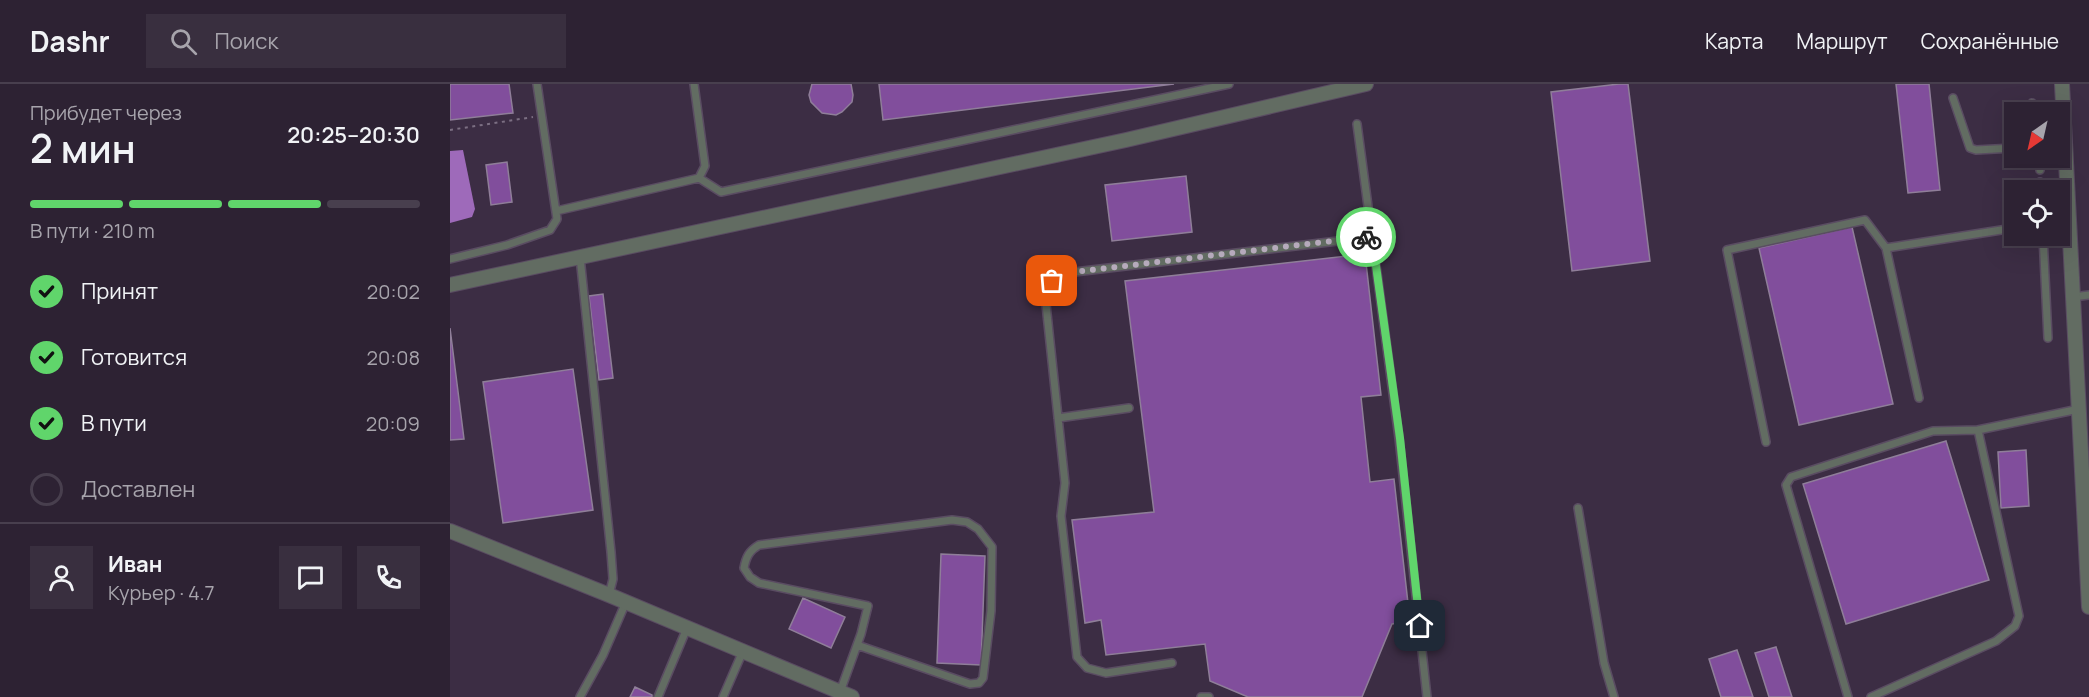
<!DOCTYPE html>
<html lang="ru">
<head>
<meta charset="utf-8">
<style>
	:root { --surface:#2d2233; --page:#392f3f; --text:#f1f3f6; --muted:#a7a4ac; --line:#483f4e; --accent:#60d56b }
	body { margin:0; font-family:Manrope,sans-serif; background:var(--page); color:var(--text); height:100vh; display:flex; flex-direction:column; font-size:22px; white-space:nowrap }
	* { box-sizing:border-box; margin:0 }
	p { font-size:20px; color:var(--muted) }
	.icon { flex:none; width:33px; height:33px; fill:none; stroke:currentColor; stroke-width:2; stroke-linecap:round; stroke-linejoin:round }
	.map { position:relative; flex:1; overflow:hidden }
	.side { display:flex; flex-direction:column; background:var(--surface); width:450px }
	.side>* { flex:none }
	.needle { width:39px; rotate:214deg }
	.fabs { position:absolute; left:1554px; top:18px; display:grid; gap:12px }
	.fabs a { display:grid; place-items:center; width:66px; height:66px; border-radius:0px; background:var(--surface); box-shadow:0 6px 24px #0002,0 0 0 2px var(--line); font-size:30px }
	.pin { position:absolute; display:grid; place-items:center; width:51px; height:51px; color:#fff; margin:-26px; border-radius:12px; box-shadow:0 3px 9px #0006 }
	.courier { position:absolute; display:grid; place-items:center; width:60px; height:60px; margin:-30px; border:4px solid #60d56b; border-radius:50%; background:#fff; color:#222; box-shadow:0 2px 8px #0007 }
	.summary em { font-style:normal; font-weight:600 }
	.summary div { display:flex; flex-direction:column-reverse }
	.summary { display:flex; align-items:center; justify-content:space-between; height:102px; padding:0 30px }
	h1 { font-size:39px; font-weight:600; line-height:45px }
	.bar { display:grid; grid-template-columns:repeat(4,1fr); gap:9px 6px; align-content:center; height:72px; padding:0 30px }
	.bar i { height:8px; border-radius:4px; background:var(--line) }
	.bar .on { background:var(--accent) }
	.bar p { grid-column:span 4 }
	.line { display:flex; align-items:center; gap:15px; padding:0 30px; border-top:2px solid var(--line) }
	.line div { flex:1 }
	.round { display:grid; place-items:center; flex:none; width:63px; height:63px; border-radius:0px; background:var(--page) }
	ol { padding:0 30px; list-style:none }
	li { display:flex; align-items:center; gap:18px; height:66px }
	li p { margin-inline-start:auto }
	li .icon { padding:6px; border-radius:50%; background:var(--accent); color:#111; stroke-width:4 }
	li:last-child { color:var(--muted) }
	li i { width:33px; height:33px; border:3px solid var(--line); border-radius:50% }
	header { display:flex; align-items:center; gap:36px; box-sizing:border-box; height:84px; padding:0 30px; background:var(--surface); border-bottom:2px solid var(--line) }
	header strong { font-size:28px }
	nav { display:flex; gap:33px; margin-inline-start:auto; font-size:21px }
	.search { width:420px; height:54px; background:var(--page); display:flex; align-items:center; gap:15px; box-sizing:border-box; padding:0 21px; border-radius:0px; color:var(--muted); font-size:22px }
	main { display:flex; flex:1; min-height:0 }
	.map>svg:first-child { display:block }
	.water { fill:#9e6aba }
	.building { fill:#814e9c; stroke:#8f7e99; stroke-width:1.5 }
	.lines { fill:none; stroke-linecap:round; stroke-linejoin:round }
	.service-casing { stroke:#5a4c62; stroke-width:10 }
	.minor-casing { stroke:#5a4c62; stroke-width:16 }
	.path { stroke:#7c6f83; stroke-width:2; stroke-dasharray:3 4.5; stroke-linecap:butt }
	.service { stroke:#626c62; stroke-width:7 }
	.minor { stroke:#626c62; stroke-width:14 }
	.done { stroke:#b6aabc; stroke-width:6; stroke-dasharray:0 10.8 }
	.route { stroke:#60d56b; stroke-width:8 }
</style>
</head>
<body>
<header>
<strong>Dashr</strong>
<div class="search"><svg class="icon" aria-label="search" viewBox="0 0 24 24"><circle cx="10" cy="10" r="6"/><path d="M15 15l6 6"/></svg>Поиск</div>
<nav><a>Карта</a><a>Маршрут</a><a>Сохранённые</a></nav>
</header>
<main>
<section class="side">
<div class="summary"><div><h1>2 мин</h1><p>Прибудет через</p></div><em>20:25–20:30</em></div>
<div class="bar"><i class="on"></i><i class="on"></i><i class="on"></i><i></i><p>В пути · 210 m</p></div>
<ol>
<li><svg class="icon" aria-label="check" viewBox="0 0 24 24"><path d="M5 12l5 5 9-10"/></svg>Принят<p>20:02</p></li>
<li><svg class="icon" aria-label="check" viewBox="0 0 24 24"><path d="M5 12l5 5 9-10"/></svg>Готовится<p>20:08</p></li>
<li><svg class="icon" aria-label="check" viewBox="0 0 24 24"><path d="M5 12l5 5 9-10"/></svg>В пути<p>20:09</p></li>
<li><i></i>Доставлен</li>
</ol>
<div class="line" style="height:108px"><a class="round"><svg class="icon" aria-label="person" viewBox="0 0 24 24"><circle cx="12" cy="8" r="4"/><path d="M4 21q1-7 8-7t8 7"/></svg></a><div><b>Иван</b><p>Курьер · 4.7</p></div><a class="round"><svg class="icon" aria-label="chat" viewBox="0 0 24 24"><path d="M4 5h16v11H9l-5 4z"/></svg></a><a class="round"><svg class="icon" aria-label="phone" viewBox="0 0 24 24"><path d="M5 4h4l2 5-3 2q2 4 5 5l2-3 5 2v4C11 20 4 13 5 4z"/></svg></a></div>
</section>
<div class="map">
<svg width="1639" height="613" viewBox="0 0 1639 613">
	<rect width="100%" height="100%" fill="#3c2d44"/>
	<path class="water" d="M13 66 25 125 22 133 0 139V67Z"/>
	<path class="building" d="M0 0H59L63 29 0 36Z
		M362 0H401L403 11 402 18 392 28 386 31 372 29 361 18 359 11Z
		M429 0H724L433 36Z
		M1169 0H1178L1200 177 1122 187 1101 8Z
		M1446 0H1479L1490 106 1458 109Z
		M57 78 62 118 41 121 36 81Z
		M736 92 742 148 662 157 655 101Z
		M1402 143 1443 320 1349 341 1309 164Z
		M915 170 931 311 911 313 920 398 944 395 960 537 942 540 912 613H798L760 597 755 560 656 571 651 536 635 539 622 436 704 428 675 197Z
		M153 210 163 294 149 296 139 212Z
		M0 244 14 355 0 356Z
		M123 285 143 426 53 439 33 298Z
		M1496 357 1539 496 1396 540 1353 400Z
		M1576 366 1579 422 1551 424 1548 368Z
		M491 470 535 472 531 581 487 579Z
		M353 514 395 533 381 564 339 545Z
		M1326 563 1342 613H1319L1305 569Z
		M1287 566 1303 613H1271L1259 575Z
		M185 603 202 611V613H180Z"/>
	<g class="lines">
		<defs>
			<path id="service" d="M1503 14 1520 64 1526 66 1564 64
				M1582 19 1583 28
				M907 40 949 354 977 613
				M1589 74 1590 86
				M249 94 271 108 779 0
				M1590 98V106
				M106 127 249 94 255 82 244 0
				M1593 152 1598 254
				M1436 164 1564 144
				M130 173 161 468 163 495 159 511
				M0 175 57 161 100 146 107 135 87 0
				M1623 213 1639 211
				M608 334 679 324
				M1316 358 1277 166 1415 136 1436 164 1469 314
				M1128 424 1154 579 1164 613
				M722 579 656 589 637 584 627 573 611 432 615 399 595 211 602 197 616 189 922 153
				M390 608 411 550 418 522 309 499 300 493 294 484C296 473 299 467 309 461L502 436 517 438 528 445 542 463 541 527 533 594 529 599 520 600 407 561
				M130 613 153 571 176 518
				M208 613 237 544
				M273 613 293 567
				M751 613H759
				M1398 613 1336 401 1341 393 1483 347 1528 346 1629 325
				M1421 613 1546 557 1565 542 1569 532 1528 346"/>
			<path id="minor" d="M1612 0 1639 523
				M0 201 676 56 916 0
				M0 447 159 511 402 613"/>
		</defs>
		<use href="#service" class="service-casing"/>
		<use href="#minor" class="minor-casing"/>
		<path class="path" d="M0 46 83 33"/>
		<use href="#service" class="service"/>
		<use href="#minor" class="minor"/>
	</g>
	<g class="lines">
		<path class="done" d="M602 197 616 189 916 153"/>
		<path class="route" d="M916 153H922L950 354 970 542"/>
	</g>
</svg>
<div class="fabs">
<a><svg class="needle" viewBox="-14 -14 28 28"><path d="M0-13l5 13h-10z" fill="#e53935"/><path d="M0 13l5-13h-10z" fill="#a7a4ac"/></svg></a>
<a><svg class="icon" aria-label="locate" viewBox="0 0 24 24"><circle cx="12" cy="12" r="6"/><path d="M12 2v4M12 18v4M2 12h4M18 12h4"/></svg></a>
</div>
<div class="pin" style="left:602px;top:197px;background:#ea580c"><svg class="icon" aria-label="bag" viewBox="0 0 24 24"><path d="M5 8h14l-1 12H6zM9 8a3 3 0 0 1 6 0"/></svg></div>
<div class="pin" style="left:970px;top:542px;background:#1f2937"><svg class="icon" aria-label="home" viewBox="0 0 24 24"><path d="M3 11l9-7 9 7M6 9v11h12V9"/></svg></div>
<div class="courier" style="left:916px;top:153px"><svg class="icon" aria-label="bike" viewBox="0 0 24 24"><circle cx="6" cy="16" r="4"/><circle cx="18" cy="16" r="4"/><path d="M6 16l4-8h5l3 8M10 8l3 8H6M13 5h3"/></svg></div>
</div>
</main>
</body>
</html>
